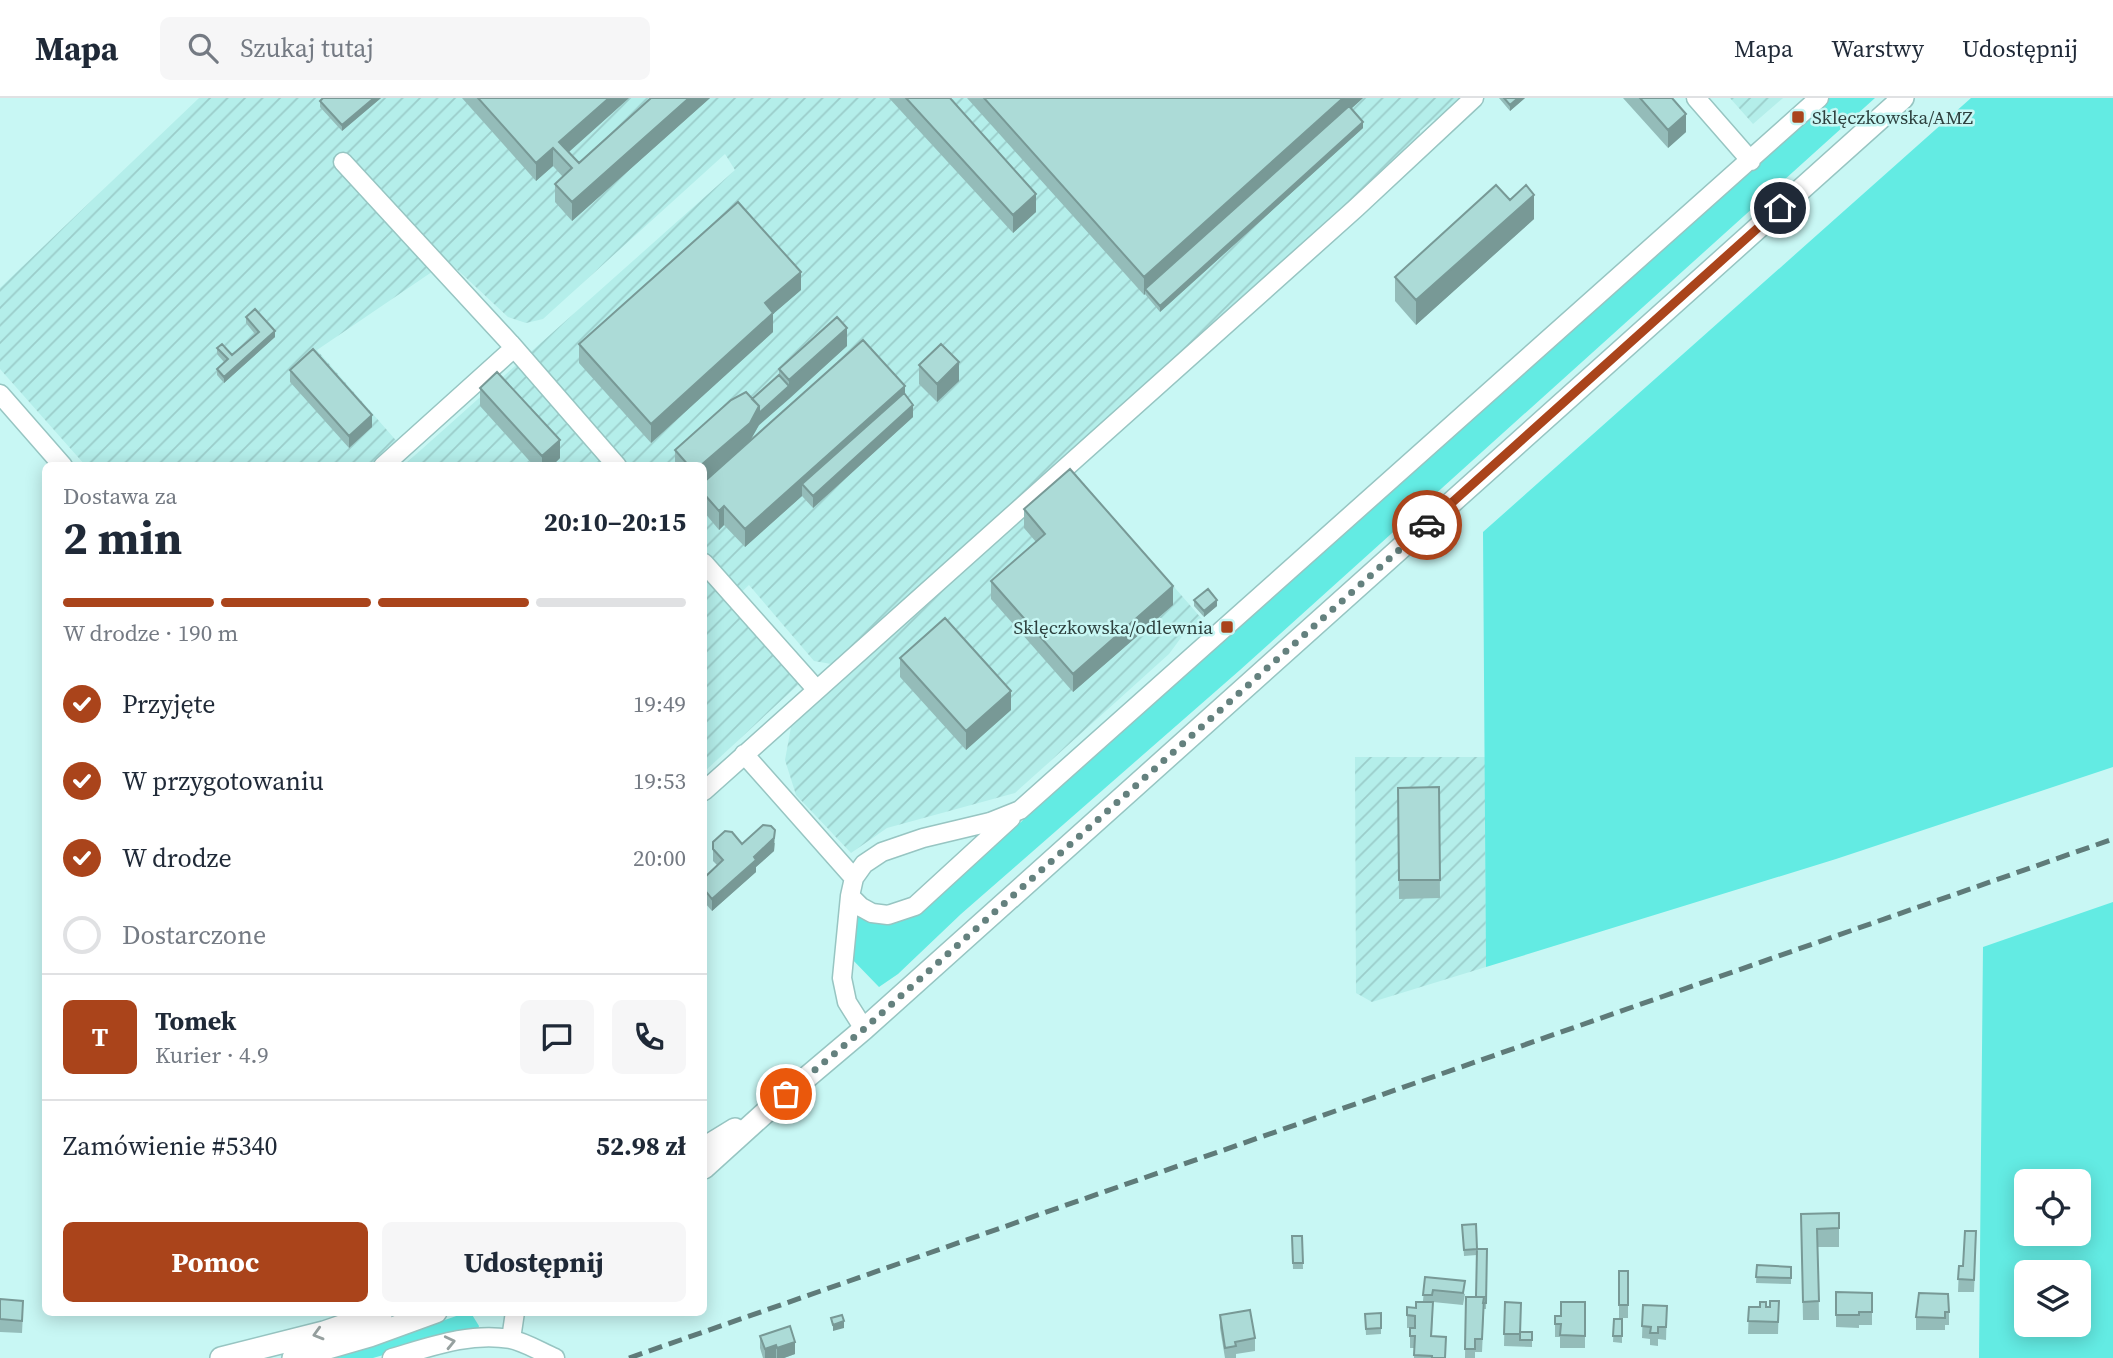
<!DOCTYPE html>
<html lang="pl">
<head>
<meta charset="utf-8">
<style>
	:root { --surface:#fff; --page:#f6f6f7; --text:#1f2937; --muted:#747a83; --line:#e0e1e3; --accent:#aa441b }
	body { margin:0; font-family:"Source Serif 4",serif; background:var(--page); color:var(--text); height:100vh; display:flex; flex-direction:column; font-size:26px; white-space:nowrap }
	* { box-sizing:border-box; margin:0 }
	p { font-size:23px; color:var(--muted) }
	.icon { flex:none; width:38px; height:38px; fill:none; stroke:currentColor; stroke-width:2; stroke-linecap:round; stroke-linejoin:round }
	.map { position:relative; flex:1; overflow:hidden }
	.panel { position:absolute; left:42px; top:364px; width:665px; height:854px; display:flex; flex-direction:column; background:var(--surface); border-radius:10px; box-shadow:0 4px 18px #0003 }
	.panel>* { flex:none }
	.buttons { position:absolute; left:2014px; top:1071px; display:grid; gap:14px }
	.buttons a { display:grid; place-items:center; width:77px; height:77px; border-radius:10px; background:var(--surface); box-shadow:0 4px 18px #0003; font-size:35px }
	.pin { position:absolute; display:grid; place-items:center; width:60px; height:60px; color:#fff; margin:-30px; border:4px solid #fff; border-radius:50%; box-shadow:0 2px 7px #0007 }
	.courier { position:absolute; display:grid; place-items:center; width:70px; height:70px; margin:-35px; border:5px solid #aa441b; border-radius:50%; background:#fff; color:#222; box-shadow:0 2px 9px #0007 }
	.headline em { font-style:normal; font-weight:700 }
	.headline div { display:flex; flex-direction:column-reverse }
	.headline { display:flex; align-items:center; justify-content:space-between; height:119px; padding:0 21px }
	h1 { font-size:46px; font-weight:700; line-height:52px }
	.bar { display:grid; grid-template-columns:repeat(4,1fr); gap:10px 7px; align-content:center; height:84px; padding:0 21px }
	.bar i { height:9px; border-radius:5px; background:var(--line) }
	.bar .on { background:var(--accent) }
	.bar p { grid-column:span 4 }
	.line { display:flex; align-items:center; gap:18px; padding:0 21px; border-top:2px solid var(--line) }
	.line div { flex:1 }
	.round { display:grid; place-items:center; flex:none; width:74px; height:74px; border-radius:10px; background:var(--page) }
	ol { padding:0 21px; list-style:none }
	li { display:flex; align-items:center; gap:21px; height:77px }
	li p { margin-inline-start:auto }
	li .icon { padding:7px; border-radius:50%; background:var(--accent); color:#fff; stroke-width:4 }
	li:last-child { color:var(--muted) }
	li i { width:38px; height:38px; border:4px solid var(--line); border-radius:50% }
	.primary-button { display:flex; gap:14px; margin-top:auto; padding:14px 21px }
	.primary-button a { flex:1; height:80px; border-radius:10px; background:var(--accent); color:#fff; font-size:28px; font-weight:700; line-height:80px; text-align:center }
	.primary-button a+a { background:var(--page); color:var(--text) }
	header { display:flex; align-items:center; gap:42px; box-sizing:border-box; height:98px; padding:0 35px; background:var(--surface); border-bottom:2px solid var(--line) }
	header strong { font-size:33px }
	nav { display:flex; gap:38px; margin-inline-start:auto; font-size:24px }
	.search { width:490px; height:63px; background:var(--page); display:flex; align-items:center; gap:18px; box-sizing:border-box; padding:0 24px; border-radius:10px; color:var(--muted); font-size:26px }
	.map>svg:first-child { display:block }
	.industrial { fill:url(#industrial-furrows) }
	.green { fill:#63ebe3; fill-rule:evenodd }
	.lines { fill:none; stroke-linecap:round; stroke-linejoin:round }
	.minor-casing { stroke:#97c5c2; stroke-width:21 }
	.major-casing { stroke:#97c5c2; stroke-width:24 }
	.minor { stroke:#fff; stroke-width:18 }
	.major { stroke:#fff; stroke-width:21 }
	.rail { stroke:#5f7b79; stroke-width:5; stroke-dasharray:14 7; stroke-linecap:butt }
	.wall { fill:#94bcb9 }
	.shaded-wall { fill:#789996 }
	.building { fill:#acdbd7; stroke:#789996; stroke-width:2 }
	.oneway { stroke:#96a09f }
	.done { stroke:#64817e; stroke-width:7; stroke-dasharray:0 12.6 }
	.route { stroke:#aa441b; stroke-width:9 }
	.poi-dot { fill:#aa441b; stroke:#c8f7f4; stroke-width:2.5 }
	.labels { text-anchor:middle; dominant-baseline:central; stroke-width:5; stroke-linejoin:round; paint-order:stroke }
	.poi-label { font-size:19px; fill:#2e413f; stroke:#c8f7f4; text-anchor:start }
</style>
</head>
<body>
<header>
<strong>Mapa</strong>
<div class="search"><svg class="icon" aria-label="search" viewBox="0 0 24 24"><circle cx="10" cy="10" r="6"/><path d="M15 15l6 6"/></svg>Szukaj tutaj</div>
<nav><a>Mapa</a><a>Warstwy</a><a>Udostępnij</a></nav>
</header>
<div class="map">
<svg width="2113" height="1260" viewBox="0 0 2113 1260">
	<defs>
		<pattern id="industrial-furrows" width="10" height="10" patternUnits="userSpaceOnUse" patternTransform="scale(1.75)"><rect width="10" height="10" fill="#b4eeea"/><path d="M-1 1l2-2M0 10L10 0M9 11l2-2" fill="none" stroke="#9bcdca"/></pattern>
	</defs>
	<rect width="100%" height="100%" fill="#c8f7f4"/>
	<path class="industrial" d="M199 0H1470L1444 23 1433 22 1420 33V42L837 567 814 563 749 487 728 507 799 586 704 674V368L404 367 735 72 725 56 543 221 526 225 508 219 448 163 317 252 400 347 377 367H85L0 271V190Z
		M1730 0H1783L1753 26Z
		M1075 375 1202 521 1183 537 1169 556 1015 695 887 730 851 755 796 697 785 662 791 629Z
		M1355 659H1485L1486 869 1372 904 1356 895Z"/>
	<path class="green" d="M1827 0H1875L1240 572 961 816 898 876 879 889 848 857 855 815C882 831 892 826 920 815L1317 457 1511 287 1653 155Z
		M1971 0H2113V669L1836 761 1486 869 1483 434Z
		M2113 804V1260H1979L1983 849ZM2026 1083H2079V1136H2026ZM2026 1174H2079V1227H2026Z
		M465 1215H471L479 1228 478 1232 459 1235 373 1260H335Z"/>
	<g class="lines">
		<defs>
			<path id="minor" d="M1696 0 1751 63
				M343 64 510 245 617 368
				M0 296 63 368
				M383 368 514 250
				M704 465 817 592
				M744 656 854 780
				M704 693 1356 110 1474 0
				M850 798 861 809 872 815 888 817 915 808 1011 720
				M864 931 847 904 842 880 850 798 854 780 864 766 882 754 923 740 990 724 1020 712 1819 0
				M511 1241 515 1214
				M392 1260C430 1249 470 1234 510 1241 525 1244 541 1254 555 1260"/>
			<path id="major" d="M704 1050 735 1031
				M704 1070 767 1013 864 931 1903 0
				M221 1260 324 1234 382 1214
				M293 1260 370 1238 436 1214"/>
		</defs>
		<use href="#minor" class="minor-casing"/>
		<use href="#major" class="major-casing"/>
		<use href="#minor" class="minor"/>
		<use href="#major" class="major"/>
		<path class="rail" d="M629 1260 2113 741"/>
	</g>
	<path class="wall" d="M381 0 342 33 320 9V3Z
		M462 0H629L569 54 579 65 651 0H710L572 123 555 104V86L563 79 553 68 536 83Z
		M889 0H950L1036 114 1013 135Z
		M967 0H1363L1351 11 1363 30 1160 214 1145 196 1144 197Z
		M1499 0H1525L1510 13Z
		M1623 0H1672L1686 34 1668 50Z
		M1510 102 1534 121 1416 227 1395 203V179Z
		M801 192 773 216V234L651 345 579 265V246Z
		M246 219 275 239 224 285 217 277V271L224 264 217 256V250L232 257 255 236 246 225Z
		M847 248 759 327 750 343 704 383V368H675V352L752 301 779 277V271Z
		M919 267 959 283 937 304 919 286Z
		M290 272 372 329 349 350 290 284Z
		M480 290 560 360 552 368H534L480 308Z
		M905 296 913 319 813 410 802 398 745 449 724 427 719 432 704 414V384Z
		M1024 411 1173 507 1073 594 991 501V483L1036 444 1024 430Z
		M1194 502 1217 508 1204 519 1194 508Z
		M900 560 1011 612 966 652 900 579Z
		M1439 689 1440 800 1399 801 1398 690Z
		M713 744 742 746 775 745 774 753 756 769V774L712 813 704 804V780L717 767 713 763Z
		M1839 1115V1149H1818L1819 1222H1803L1801 1116Z
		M1462 1127 1477 1151H1487L1486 1211H1484L1482 1254H1475V1260H1465L1466 1199H1476L1477 1157 1464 1158Z
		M1292 1138H1302L1303 1171H1293Z
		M1976 1146 1974 1194H1958L1959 1168H1963Z
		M1757 1167 1791 1169V1186L1756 1185Z
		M1619 1173H1628V1220H1619Z
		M1425 1179 1465 1196 1463 1207 1433 1204 1432 1238 1445 1260H1414V1250H1410V1230H1415H1407V1209L1416 1210 1423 1203Z
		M1836 1194 1872 1195V1227H1859V1230L1836 1229Z
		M1919 1195 1949 1214V1227H1945V1232H1916V1219Z
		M0 1201 23 1215 22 1235 0 1234Z
		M1779 1203 1778 1236H1748L1749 1209H1770Z
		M1505 1204 1520 1234H1532V1249L1504 1248Z
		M1585 1204V1250H1560V1239H1555V1218H1561Z
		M1643 1207 1667 1208 1666 1242 1658 1241V1248L1650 1247V1241L1642 1240Z
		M1381 1215V1236L1366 1237 1365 1216Z
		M1220 1217 1255 1240V1253L1236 1256V1260H1225L1220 1230Z
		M1614 1221H1622V1245L1613 1244Z
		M760 1238 795 1256 784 1260H763L760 1250Z"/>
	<path class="shaded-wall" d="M374 0H381L342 33V27Z
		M609 0H629L562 60 559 44Z
		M689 0H710L572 123V104Z
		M1343 0H1363L1147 194 1145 191V196L1144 197V179Z
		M1518 0H1525L1510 13V7Z
		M1686 16V34L1668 50V32Z
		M1363 24V30L1160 214V208Z
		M553 50V68L536 83V65Z
		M1036 96V114L1013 135V117Z
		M1534 97V121L1416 227V202Z
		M801 174V192L773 216V234L651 345V326L765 205Z
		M847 230V248L789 301V282Z
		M275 233V239L224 285V279Z
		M959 264V283L937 304V286Z
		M789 288V301L759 327V315Z
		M905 288V306L802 386V398L745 449V431Z
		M913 307V319L813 410V398Z
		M759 308V327L750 343 704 383V368H700Z
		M372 317V329L349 350V338Z
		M560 342V360L552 368H542V358Z
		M724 408V427L719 432V413Z
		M1173 488V507L1073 594V576Z
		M1217 502V508L1204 519V513Z
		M1011 593V612L966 652V633Z
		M775 732 774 753 756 769V774L712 813V801L754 759Z
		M844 1223V1230L833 1233V1227Z
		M795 1244V1256L784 1260H777V1250Z
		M776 1247V1260H765V1251Z"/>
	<path class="building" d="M323 0H374L342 27 320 3Z
		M478 0H609L559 44 579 65 651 0H689L572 104 555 86 572 70 553 50 536 65Z
		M906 0H950L1036 96 1013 117Z
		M984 0H1343L1144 179Z
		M1504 0H1518L1510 7Z
		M1640 0H1672L1686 16 1668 32Z
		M1349 8 1363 24 1160 208 1145 191Z
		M1496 87 1510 102 1526 87 1534 97 1416 202 1395 179Z
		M738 104 801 174 765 205 773 215 651 326 579 246Z
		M255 211 275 233 224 279 217 271 228 261 217 250 222 246 232 257 259 234 246 219Z
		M837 219 847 230 789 282 779 271Z
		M863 242 905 288 745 431 724 408 719 413 704 396V384Z
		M941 246 959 264 937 286 919 267Z
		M313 251 372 317 349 338 290 272Z
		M497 274 560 342 542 358 480 290Z
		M779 277 789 288 759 315V308L752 301Z
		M746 294 759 308 750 325 700 368H689L675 352 731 302Z
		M904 295 913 307 813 398 802 386Z
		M1070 371 1173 488 1073 576 991 483 1045 436 1024 411Z
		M1208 491 1217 502 1204 513 1194 502Z
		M945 520 1011 593 966 633 900 560Z
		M1439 689 1440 782H1399L1398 690Z
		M763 727 771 728 775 732 774 740 754 759 756 762 712 801 704 791V780L723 762 713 751V744L725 733 732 734 742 746Z
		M1839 1115V1130L1817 1131 1819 1203 1803 1204 1801 1116Z
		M1476 1126 1477 1151 1464 1152 1462 1127Z
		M1965 1133H1976L1974 1182 1958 1181 1959 1168H1963Z
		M1292 1138H1302L1303 1165H1293Z
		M1477 1151H1487L1486 1205H1483L1484 1199H1476Z
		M1757 1167 1791 1169V1180L1756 1179Z
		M1619 1173H1628V1207H1619Z
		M1425 1179 1465 1183 1463 1195 1433 1192 1432 1197H1423Z
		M1836 1194 1872 1195V1214H1859V1217H1836Z
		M1919 1195 1948 1196 1949 1214H1945V1220L1916 1219Z
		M1466 1199H1484L1482 1241H1475V1251H1465Z
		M0 1201 23 1203 22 1223 0 1221Z
		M1770 1203H1779L1778 1224 1748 1223 1749 1209H1760V1204H1766V1209H1770Z
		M1416 1204H1433L1431 1238 1446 1239 1445 1260H1432V1258L1414 1257 1415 1238H1410V1230H1415V1218L1407 1217V1209L1416 1210Z
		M1505 1204 1521 1205 1520 1236H1504Z
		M1561 1204H1585V1238L1560 1237 1561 1226H1555V1218H1561Z
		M1643 1207 1667 1208 1666 1229H1658V1235H1650L1651 1229 1642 1228Z
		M1250 1212 1255 1240 1235 1244 1236 1248 1225 1250 1220 1217Z
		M1381 1215V1230L1366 1231 1365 1216Z
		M842 1217 844 1223 833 1227 831 1220Z
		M1614 1221H1622V1238H1613Z
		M790 1228 795 1244 777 1250 776 1247 765 1251 760 1238Z
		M1520 1234H1532V1242H1520Z"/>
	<defs><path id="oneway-chevron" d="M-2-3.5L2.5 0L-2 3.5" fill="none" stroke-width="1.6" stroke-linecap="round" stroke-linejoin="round" transform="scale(1.75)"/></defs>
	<g class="oneway">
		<use href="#oneway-chevron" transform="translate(318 1236) rotate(164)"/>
		<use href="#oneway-chevron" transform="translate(450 1244) rotate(-13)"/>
	</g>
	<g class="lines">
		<path class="done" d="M786 996 864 931 1427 427"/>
		<path class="route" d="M1427 427 1780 110"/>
	</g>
	<g class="poi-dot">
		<rect x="1791" y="12" width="14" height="14" rx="3.5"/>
		<rect x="1220" y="522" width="14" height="14" rx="3.5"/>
	</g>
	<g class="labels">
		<g class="poi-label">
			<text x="1812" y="19">Sklęczkowska/AMZ</text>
			<text x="1213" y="529" text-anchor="end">Sklęczkowska/odlewnia</text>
		</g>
	</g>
</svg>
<div class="buttons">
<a><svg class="icon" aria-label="locate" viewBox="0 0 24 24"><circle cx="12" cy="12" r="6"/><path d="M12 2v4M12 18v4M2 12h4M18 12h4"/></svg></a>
<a><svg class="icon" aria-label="layers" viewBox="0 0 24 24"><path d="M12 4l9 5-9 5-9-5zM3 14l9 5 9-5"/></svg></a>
</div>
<div class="pin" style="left:786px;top:996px;background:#ea580c"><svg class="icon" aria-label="bag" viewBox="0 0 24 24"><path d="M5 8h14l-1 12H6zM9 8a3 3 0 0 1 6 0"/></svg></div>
<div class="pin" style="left:1780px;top:110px;background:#1f2937"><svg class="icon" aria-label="home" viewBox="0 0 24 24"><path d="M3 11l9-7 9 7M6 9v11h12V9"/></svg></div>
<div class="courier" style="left:1427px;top:427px"><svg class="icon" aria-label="car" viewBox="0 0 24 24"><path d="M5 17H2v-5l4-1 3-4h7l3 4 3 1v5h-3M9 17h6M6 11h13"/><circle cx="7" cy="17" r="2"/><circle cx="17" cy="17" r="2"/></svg></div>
<section class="panel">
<div class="headline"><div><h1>2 min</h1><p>Dostawa za</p></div><em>20:10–20:15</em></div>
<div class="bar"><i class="on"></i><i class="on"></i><i class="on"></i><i></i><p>W drodze · 190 m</p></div>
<ol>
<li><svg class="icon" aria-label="check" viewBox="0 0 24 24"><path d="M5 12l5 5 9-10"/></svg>Przyjęte<p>19:49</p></li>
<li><svg class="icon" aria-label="check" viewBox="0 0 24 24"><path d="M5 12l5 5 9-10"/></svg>W przygotowaniu<p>19:53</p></li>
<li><svg class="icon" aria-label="check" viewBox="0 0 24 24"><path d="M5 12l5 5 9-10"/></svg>W drodze<p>20:00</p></li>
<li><i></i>Dostarczone</li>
</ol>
<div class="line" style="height:126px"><b class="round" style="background:var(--accent);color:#fff">T</b><div><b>Tomek</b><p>Kurier · 4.9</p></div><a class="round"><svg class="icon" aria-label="chat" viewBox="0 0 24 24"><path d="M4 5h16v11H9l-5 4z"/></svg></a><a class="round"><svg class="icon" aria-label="phone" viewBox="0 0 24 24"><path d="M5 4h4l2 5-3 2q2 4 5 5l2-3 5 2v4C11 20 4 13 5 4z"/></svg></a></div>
<div class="line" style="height:91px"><div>Zamówienie #5340</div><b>52.98 zł</b></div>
<div class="primary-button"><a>Pomoc</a><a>Udostępnij</a></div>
</section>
</div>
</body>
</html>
